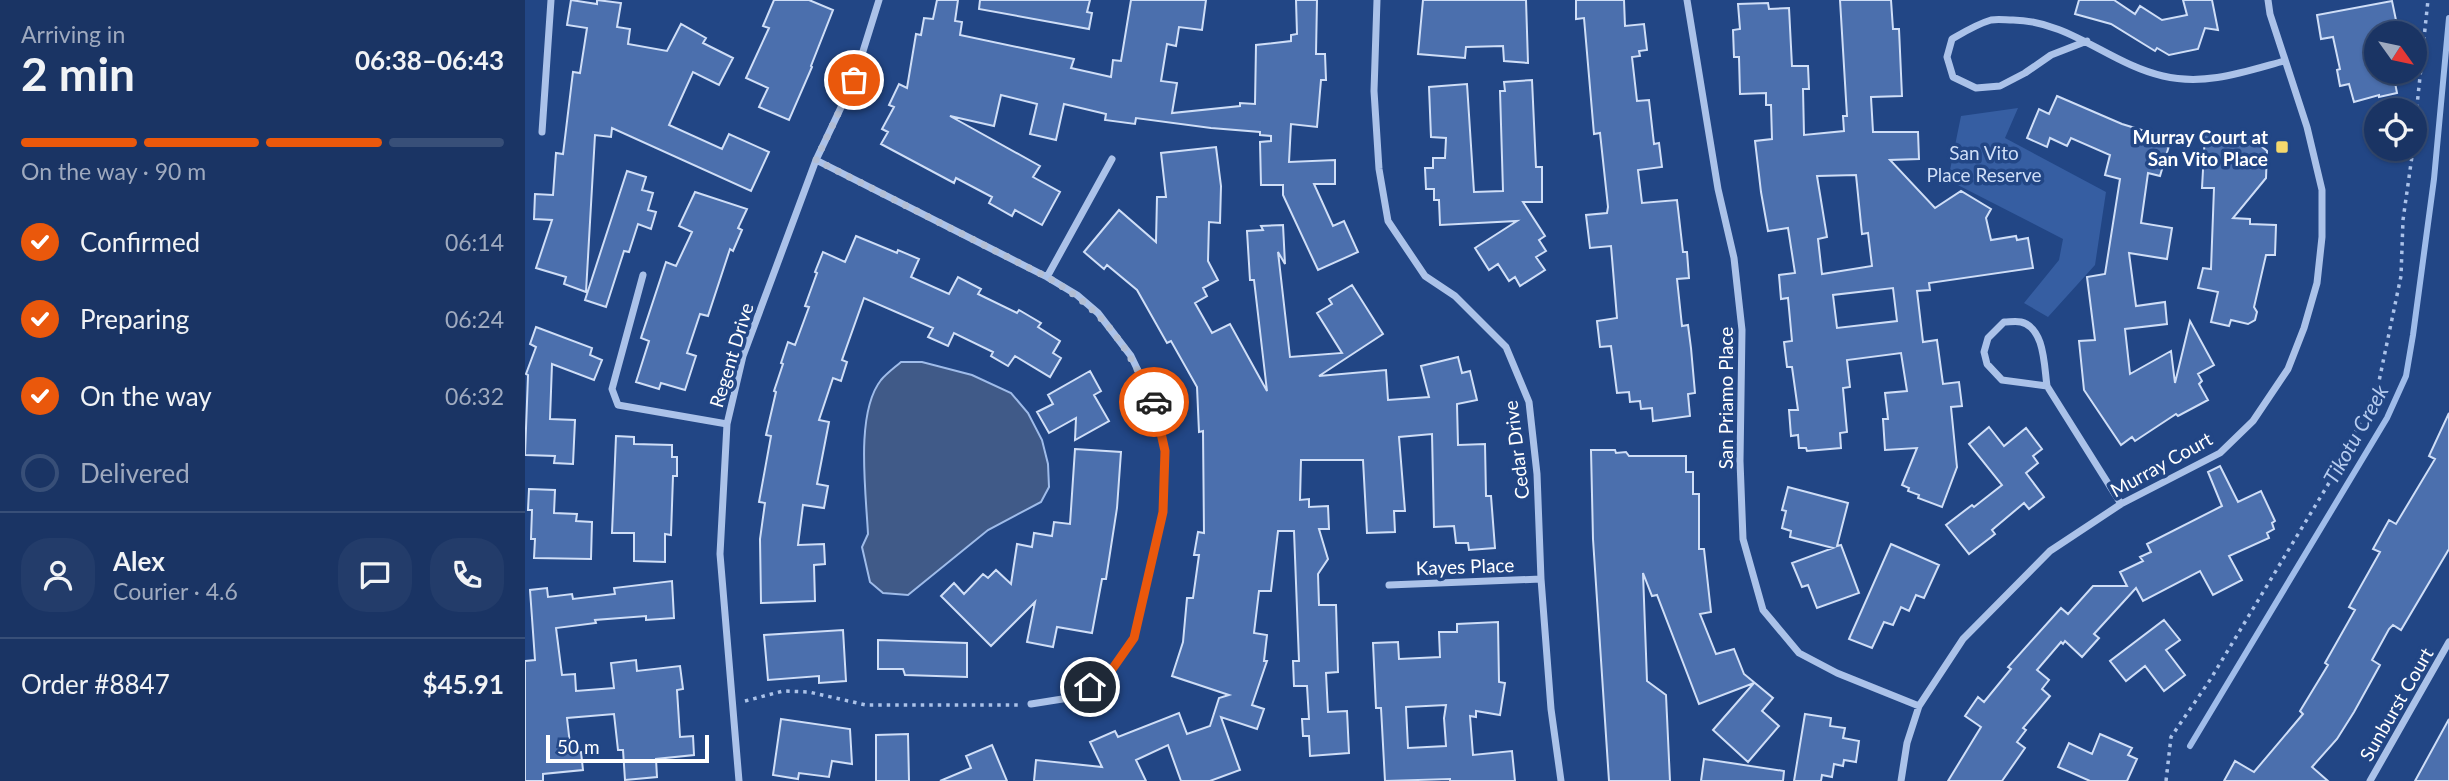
<!DOCTYPE html>
<html lang="en">
<head>
<meta charset="utf-8">
<style>
	:root { --surface:#1a3464; --page:#233c6a; --text:#f1f3f6; --muted:#9faabf; --line:#384f78; --accent:#ea580c }
	body { margin:0; font-family:Lato,sans-serif; background:var(--page); color:var(--text); height:100vh; display:flex; flex-direction:column; font-size:26px; white-space:nowrap }
	* { box-sizing:border-box; margin:0 }
	p { font-size:23px; color:var(--muted) }
	.icon { flex:none; width:38px; height:38px; fill:none; stroke:currentColor; stroke-width:2; stroke-linecap:round; stroke-linejoin:round }
	.map { position:relative; flex:1; overflow:hidden }
	.drawer { display:flex; flex-direction:column; background:var(--surface); width:525px }
	.drawer>* { flex:none }
	.needle { width:46px; rotate:123deg }
	.fabs { position:absolute; left:1839px; top:21px; display:grid; gap:14px }
	.fabs a { display:grid; place-items:center; width:63px; height:63px; border-radius:50%; background:var(--surface); box-shadow:0 2px 5px #0004,0 0 0 2px var(--line); font-size:35px }
	.scale { position:absolute; left:21px; bottom:18px; width:163px; box-sizing:border-box; padding-left:7px; border:4px solid #fff; border-top:0; font-size:19px; line-height:24px; white-space:nowrap; color:#fff; -webkit-text-stroke:5px #224685; paint-order:stroke }
	.pin { position:absolute; display:grid; place-items:center; width:60px; height:60px; color:#fff; margin:-30px; border:4px solid #fff; border-radius:50%; box-shadow:0 2px 7px #0007 }
	.courier { position:absolute; display:grid; place-items:center; width:70px; height:70px; margin:-35px; border:5px solid #ea580c; border-radius:50%; background:#fff; color:#222; box-shadow:0 2px 9px #0007 }
	.overview em { font-style:normal; font-weight:700 }
	.overview div { display:flex; flex-direction:column-reverse }
	.overview { display:flex; align-items:center; justify-content:space-between; height:119px; padding:0 21px }
	h1 { font-size:46px; font-weight:700; line-height:52px }
	.bar { display:grid; grid-template-columns:repeat(4,1fr); gap:10px 7px; align-content:center; height:84px; padding:0 21px }
	.bar i { height:9px; border-radius:5px; background:var(--line) }
	.bar .on { background:var(--accent) }
	.bar p { grid-column:span 4 }
	.line { display:flex; align-items:center; gap:18px; padding:0 21px; border-top:2px solid var(--line) }
	.line div { flex:1 }
	.round { display:grid; place-items:center; flex:none; width:74px; height:74px; border-radius:28px; background:var(--page) }
	ol { padding:0 21px; list-style:none }
	li { display:flex; align-items:center; gap:21px; height:77px }
	li p { margin-inline-start:auto }
	li .icon { padding:7px; border-radius:50%; background:var(--accent); color:#fff; stroke-width:4 }
	li:last-child { color:var(--muted) }
	li i { width:38px; height:38px; border:4px solid var(--line); border-radius:50% }
	main { display:flex; flex:1; min-height:0 }
	.map>svg:first-child { display:block }
	.green { fill:#365ea2 }
	.water { fill:#405a88; stroke:#9fbcea; stroke-width:2 }
	.lines { fill:none; stroke-linecap:round; stroke-linejoin:round }
	.stream { stroke:#9fbcea; stroke-width:6 }
	.building { fill:#4b6fad; stroke:#cfdef7; stroke-width:2; fill-rule:evenodd }
	.path { stroke:#abc2e9; stroke-width:3.5; stroke-dasharray:3.5 5; stroke-linecap:butt }
	.street { stroke:#abc2e9; stroke-width:7 }
	.done { stroke:#b2bed4; stroke-width:7; stroke-dasharray:0 12.6 }
	.route { stroke:#ea580c; stroke-width:9 }
	.poi-dot { fill:#f5d86d; stroke:#224685; stroke-width:2.5 }
	.labels { text-anchor:middle; dominant-baseline:central; stroke-width:7; stroke-linejoin:round; paint-order:stroke }
	.poi-label { font-size:19px; font-weight:bold; fill:#fff; stroke:#224685; text-anchor:end }
	.park-label { font-size:19px; fill:#cfdef7; stroke:#224685 }
	.street-label { font-size:19px; fill:#fff; stroke:#224685 }
	.water-label { font-size:21px; font-style:italic; fill:#b6ccf0; stroke:#224685 }
</style>
</head>
<body>
<main>
<section class="drawer">
<div class="overview"><div><h1>2 min</h1><p>Arriving in</p></div><em>06:38–06:43</em></div>
<div class="bar"><i class="on"></i><i class="on"></i><i class="on"></i><i></i><p>On the way · 90 m</p></div>
<ol>
<li><svg class="icon" aria-label="check" viewBox="0 0 24 24"><path d="M5 12l5 5 9-10"/></svg>Confirmed<p>06:14</p></li>
<li><svg class="icon" aria-label="check" viewBox="0 0 24 24"><path d="M5 12l5 5 9-10"/></svg>Preparing<p>06:24</p></li>
<li><svg class="icon" aria-label="check" viewBox="0 0 24 24"><path d="M5 12l5 5 9-10"/></svg>On the way<p>06:32</p></li>
<li><i></i>Delivered</li>
</ol>
<div class="line" style="height:126px"><a class="round"><svg class="icon" aria-label="person" viewBox="0 0 24 24"><circle cx="12" cy="8" r="4"/><path d="M4 21q1-7 8-7t8 7"/></svg></a><div><b>Alex</b><p>Courier · 4.6</p></div><a class="round"><svg class="icon" aria-label="chat" viewBox="0 0 24 24"><path d="M4 5h16v11H9l-5 4z"/></svg></a><a class="round"><svg class="icon" aria-label="phone" viewBox="0 0 24 24"><path d="M5 4h4l2 5-3 2q2 4 5 5l2-3 5 2v4C11 20 4 13 5 4z"/></svg></a></div>
<div class="line" style="height:91px"><div>Order #8847</div><b>$45.91</b></div>
</section>
<div class="map">
<svg width="1924" height="781" viewBox="0 0 1924 781">
	<rect width="100%" height="100%" fill="#224685"/>
	<path class="green" d="M1493 108 1480 138 1581 192 1570 265 1523 317 1499 303 1534 260 1538 239 1423 180 1436 116Z"/>
	<path class="water" d="M376 362H397L447 375 486 393 503 413 517 440 523 464 524 487 516 502 463 530 383 595 358 593 345 582 337 547 343 534C341 492 330 413 356 380 362 373 369 368 376 362Z"/>
	<g class="lines">
		<path class="stream" d="M1665 746 1862 418 1881 376 1888 335 1909 179 1924 18"/>
	</g>
	<path class="building" d="M46 0 72 4V0L96 3 92 27 105 29 103 44 142 51 156 24 181 38 178 43 208 58 194 85 168 72 144 125 197 149 204 134 244 152 226 191 87 128 86 137 70 135 61 292 39 284 41 277 11 268 27 220 9 219 10 194 28 195 31 153 38 154 48 72 55 73 62 28 42 25Z
		M249 0H284L308 10 286 66 287 67 264 120 234 107 243 88 221 78 244 28 238 26Z
		M412 0H433L430 21 437 22 435 35 549 59 546 68 586 77 588 60 596 61 606 0H681L677 30 654 27 651 46 642 44 636 81 652 83 647 113 715 106V103L730 104 731 45 766 41V35L772 34 771 0H792L791 54H800L801 80H796L792 127 766 124 764 162 810 160V184H789L808 226 819 221 833 252 793 270 758 195V185H736L735 142 746 141V136L735 135V132L686 128 611 118 610 124 580 120 581 114 539 104 531 140 505 134 512 104 476 95 469 126 425 116 515 166 508 177 535 192 517 225 490 210 487 216 464 203 467 197 431 178 429 183 356 144 363 132 357 129 369 107 364 105 374 84 382 88 391 34 396 35 399 18 408 19Z
		M455 0H565L562 12 567 13 564 29 454 9Z
		M898 0H1001L1003 63 979 61 978 46 941 47 940 58 893 54Z
		M1051 0H1099L1100 26 1119 24 1122 50 1114 51 1115 56 1107 57 1112 101 1124 100 1129 144 1134 143 1137 167 1113 170 1117 203 1152 200 1158 252H1162L1164 278 1152 279 1157 326 1163 325 1166 348 1170 393 1163 394 1165 416 1128 421 1127 408 1116 409 1115 401 1105 402 1104 392 1092 393 1086 346 1075 347 1072 321 1092 318 1086 246 1065 248 1061 215 1082 213 1083 207 1075 133 1069 134 1059 18 1051 19Z
		M1315 0H1366L1368 29H1374L1377 96 1346 97 1348 132H1393L1394 159 1365 160 1410 208 1436 191 1466 209 1461 218 1466 240 1491 236 1492 240 1503 238 1508 268 1404 283 1405 290 1392 291 1398 342 1412 340 1418 384 1434 382 1437 406 1426 407 1432 467 1417 507 1393 498 1394 495 1383 491 1384 488 1377 485 1392 448 1360 450 1358 419H1363L1360 393 1382 391 1376 353 1322 360 1325 387 1318 388 1322 432 1315 433 1316 448 1282 451 1281 448H1274L1273 435 1266 436 1264 410H1273L1267 367H1262L1259 342 1267 341 1263 298 1256 299 1254 275 1270 273 1263 228 1243 231 1236 192 1230 141 1247 139 1246 105H1241V93L1215 94 1214 57H1209L1208 30 1215 29 1213 4 1243 3 1244 9 1264 8 1267 66H1283L1284 89H1278L1279 135 1319 131 1318 116H1322ZM1331 175 1337 234 1343 233 1347 266 1297 274 1293 239 1302 237 1292 176ZM1368 288 1372 321 1312 328 1308 295Z
		M1554 0H1589L1610 14 1615 6 1637 20 1662 15 1658 0H1687L1693 30 1680 28 1673 49 1644 55 1632 48 1630 51 1586 24 1550 14Z
		M1867 1 1872 25 1862 27 1863 33H1852V72H1868L1872 93 1854 97V95L1829 102 1824 84 1815 86 1812 70 1815 69 1808 37 1796 39 1792 15Z
		M1007 80 1011 167H1017V202H998L1020 236 1014 240 1021 251 1011 257 1020 270 995 286 990 277 984 281 973 264 964 270 950 248 992 221 915 225 914 200H909V189H901L900 168H908V158H920L921 138 906 137 904 87 942 84 949 192 978 191 975 91H980L979 82Z
		M1532 96 1597 124 1646 139 1635 176 1623 173 1616 223 1647 228 1642 259 1604 253 1611 306 1640 302 1642 324 1600 329 1605 374 1646 351 1650 383 1665 321 1689 365 1673 374 1677 381 1674 384 1683 400 1653 416 1651 414 1610 441 1607 437 1596 445 1559 390 1554 341 1570 340 1562 277 1580 274 1595 179 1580 175 1585 155 1546 138 1542 146 1525 138 1522 147 1502 138 1514 109 1524 114Z
		M1680 134 1724 136 1742 151 1741 178 1708 218 1725 219V224L1751 225 1750 255H1741L1729 307 1732 312 1730 320 1723 324 1706 320 1704 326 1686 322 1693 292 1673 288 1678 268 1686 269 1689 188H1677Z
		M691 147 696 186 695 223 684 222 683 261 693 280 678 288 682 296 670 303 687 333 705 324 742 391 729 280H725L722 231 738 230 736 226 758 225 760 264 753 252 765 357 817 353 792 313 807 304 804 299 827 285 858 334 794 376 861 370 863 400 904 397 896 366 933 357 937 373 945 371 952 400 932 404 933 445 960 444 961 496H966L970 548 944 550 943 543H931L929 526 909 527 907 434 874 437 880 511H869L870 532 842 533 838 460H776L775 500 784 499V507L803 506 804 529H794L803 559 793 574 794 605H811L813 672 801 673 803 712 822 711 824 753 785 756 784 736H778L777 719H784L782 686H769L768 661H774L769 531H753L746 591H734L729 633 742 635 739 661H742L727 705 739 709 732 729 696 717 715 770 685 781H656L643 745 611 760 621 781H509L511 760 577 767 565 742 590 731 593 737 654 713 662 734 685 726 694 698 704 695 647 676 658 642 662 598H668L674 555H669L673 532 679 533 678 431 674 432 672 387 646 341 642 343 612 290 582 265 579 269 559 252 594 210 631 242 632 197H641L636 153Z
		M102 171 121 177 117 190 128 193 123 210 131 212 126 229 113 224 104 252 99 251 81 307 60 300Z
		M170 192 222 209 213 228 217 230 208 251 205 249 183 316 175 314 162 353 171 356 160 390 136 383 134 389 111 382 124 341 116 338 141 262 151 266 167 232 154 226Z
		M331 236 372 253 373 250 394 259 386 277 424 294 433 277 456 289 453 294 492 313 494 310 516 323 513 327 535 341 528 353 536 358 525 377 490 356 483 366 466 356 468 352 429 333 423 346 403 337 408 328 339 298 317 360 322 362 316 381 308 378 294 420 304 422 292 484 303 486 299 508 278 505 273 545 299 544 300 564 289 565 290 601 236 603 235 539 240 503 234 502 246 436 241 435 251 392 249 391 258 364 256 363 263 342 270 345 284 307 280 306 292 273 290 272 298 252 320 262Z
		M11 327 67 348 65 355 77 360 69 380 27 364 25 419 50 420 48 464 29 463 30 456 0 455 3 375 1 374 11 347 5 344Z
		M565 371 576 391 569 395 584 421 550 440 551 418 524 433 512 412 528 404 523 395Z
		M1924 413V549L1876 630 1868 625 1864 629 1847 660 1855 665 1829 712 1812 739 1787 767 1803 781H1699L1710 761 1729 772 1778 714 1775 711 1803 665 1800 663 1830 610 1824 607 1855 552 1848 549 1864 520 1871 524 1910 459 1904 456Z
		M1464 427 1479 446 1501 428 1517 449 1508 456 1513 463 1501 473 1519 497 1504 509 1499 503 1467 530 1470 534 1444 554 1421 525 1447 505 1449 507 1477 485 1444 444Z
		M91 436 109 437V444L147 445V457H152V476H148L146 535 140 534V562L109 561V533H87Z
		M550 449 596 452 592 508 581 579H577L567 633 532 627 528 647 502 642 510 602 466 646 416 596 429 583 439 594 458 574 463 578 471 570 486 584 492 544 507 547 509 533 527 536 529 522 545 524Z
		M1066 450H1090L1091 453 1101 452 1104 456H1161V472H1168V494H1174V549H1179L1186 612 1175 614 1191 654 1209 649 1219 674 1248 698 1237 711 1254 726 1223 762 1188 730 1229 683 1174 704 1132 595 1127 596 1118 573 1122 681 1141 695 1145 781H1084L1068 539Z
		M1695 466 1713 502 1736 491 1750 521 1747 523 1749 529 1742 533 1744 538 1704 556 1717 580 1688 595 1675 571 1618 601 1611 588 1569 634 1574 638 1557 657 1540 641 1538 644 1536 642 1512 670 1524 680 1517 689 1525 696 1498 728 1501 730 1492 742 1500 748 1477 781H1423L1456 727 1440 716 1453 697 1459 702 1486 669 1483 667 1536 608 1543 614 1568 586H1602L1595 572 1618 561 1615 557 1626 552 1622 544 1697 506 1683 472Z
		M1263 487 1323 503 1312 546 1316 545 1334 593 1292 608 1283 585 1277 587 1267 563 1308 548 1265 537 1266 531 1257 528 1261 511 1257 510Z
		M4 489 30 490 29 513 52 514 51 521 67 522 66 559 9 558 10 539H6L7 510H3Z
		M1366 544 1414 565 1399 598 1391 595 1384 611 1376 607 1368 625 1359 622 1347 648 1324 639Z
		M147 581 149 618 121 620V616L70 620 71 623 31 628 37 675 50 674 51 691 89 688 86 663 111 660 112 671 155 666 158 689 152 690 155 737 168 736 169 755 131 759 132 777 100 780 98 750H93L89 714 42 718 46 753 56 752 58 770 18 774V781H0V661L10 660 5 590 22 588 23 597 47 594 48 599 90 594 89 588Z
		M1639 620 1655 640 1641 650 1660 675 1639 691 1620 666 1601 681 1585 661Z
		M973 622 974 682 980 683 975 715 951 711V717L945 716 948 755 987 751 990 781H925V779L860 781 856 708H851L848 643 873 642 874 659 915 657 914 632H932V624ZM921 705 919 718 921 746 883 748 881 707Z
		M318 630 321 681 294 683V676L243 680 239 635Z
		M353 640 442 643V677L380 675 378 669H353Z
		M1280 714 1306 718 1305 726 1320 728 1318 738 1334 741 1331 762 1319 760 1318 766 1309 764 1307 777 1297 775 1296 781H1269Z
		M256 719 325 729 327 764 307 761 304 777 274 773 273 779 248 775Z
		M1924 719V781H1890Z
		M383 734 384 781H351V735Z
		M1575 734 1607 748 1603 755 1612 759 1602 781H1565L1533 767 1544 743 1567 754Z
		M467 745 482 781H415L446 768 441 756Z
		M1179 759 1259 771 1258 781H1176Z"/>
	<g class="lines">
		<path class="path" d="M1890 125 1903 0
			M220 701 258 691 284 692 341 705H493
			M1641 781 1646 737 1685 680 1810 473 1853 386 1876 276 1878 220 1888 149"/>
		<path class="street" d="M852 0 849 91 854 169 863 221 900 276 930 296 981 347 1004 402 1012 474 1016 579 1026 709 1036 781
			M1162 0 1193 189 1209 258 1217 330 1215 461 1218 539 1238 610 1274 653 1312 673 1394 706
			M1562 41 1526 55 1500 73 1475 86 1451 88 1428 77 1422 57 1427 39C1439 32 1452 24 1466 20 1473 19 1481 20 1488 20 1545 21 1585 64 1638 76 1680 86 1719 72 1759 61
			M17 132 26 0
			M291 160 522 277 552 295 573 313 606 356 630 406 640 451 638 512 609 638 581 678 550 697 506 704
			M118 275 87 389 93 405 202 424
			M522 277 587 159
			M1522 386C1519 366 1520 328 1496 322 1491 321 1484 322 1479 322L1463 338 1459 352 1462 364 1477 380 1522 386 1596 504
			M864 585 1016 579
			M214 781 195 554 202 424 218 356 291 160 329 80 354 0
			M1376 781 1382 743 1394 706 1438 639 1525 551 1596 504 1695 453 1728 421 1763 369 1779 328 1792 283 1797 237V190L1782 127 1745 14 1743 0
			M1845 781 1924 642"/>
	</g>
	<g class="lines">
		<path class="done" d="M329 80 291 160 522 277C581 312 599 342 629 402"/>
		<path class="route" d="M565 687 581 678 609 638 638 512 640 451 629 402"/>
	</g>
	<rect class="poi-dot" x="1750" y="140" width="14" height="14" rx="3.5"/>
	<g class="labels">
		<g class="poi-label">
			<text x="1743" y="136">Murray Court at<tspan x="1743" dy="22">San Vito Place</tspan></text>
		</g>
		<g class="park-label">
			<text x="1459" y="152">San Vito<tspan x="1459" dy="22">Place Reserve</tspan></text>
		</g>
		<g class="street-label">
			<text transform="translate(206 355) rotate(-73)">Regent Drive</text>
			<text transform="translate(1200 398) rotate(-90)">San Priamo Place</text>
			<text transform="translate(991 450) rotate(-97)">Cedar Drive</text>
			<text transform="translate(1636 464) rotate(-29)">Murray Court</text>
			<text transform="translate(940 566) rotate(-2)">Kayes Place</text>
			<text transform="translate(1871 704) rotate(-60)">Sunburst Court</text>
		</g>
		<g class="water-label">
			<text transform="translate(1830 434) rotate(-61)">Tikotu Creek</text>
		</g>
	</g>
</svg>
<div class="fabs">
<a><svg class="needle" viewBox="-14 -14 28 28"><path d="M0-13l5 13h-10z" fill="#e53935"/><path d="M0 13l5-13h-10z" fill="#9faabf"/></svg></a>
<a><svg class="icon" aria-label="locate" viewBox="0 0 24 24"><circle cx="12" cy="12" r="6"/><path d="M12 2v4M12 18v4M2 12h4M18 12h4"/></svg></a>
</div>
<div class="scale">50 m</div>
<div class="pin" style="left:329px;top:80px;background:#ea580c"><svg class="icon" aria-label="bag" viewBox="0 0 24 24"><path d="M5 8h14l-1 12H6zM9 8a3 3 0 0 1 6 0"/></svg></div>
<div class="pin" style="left:565px;top:687px;background:#1f2937"><svg class="icon" aria-label="home" viewBox="0 0 24 24"><path d="M3 11l9-7 9 7M6 9v11h12V9"/></svg></div>
<div class="courier" style="left:629px;top:402px"><svg class="icon" aria-label="car" viewBox="0 0 24 24"><path d="M5 17H2v-5l4-1 3-4h7l3 4 3 1v5h-3M9 17h6M6 11h13"/><circle cx="7" cy="17" r="2"/><circle cx="17" cy="17" r="2"/></svg></div>
</div>
</main>
</body>
</html>
